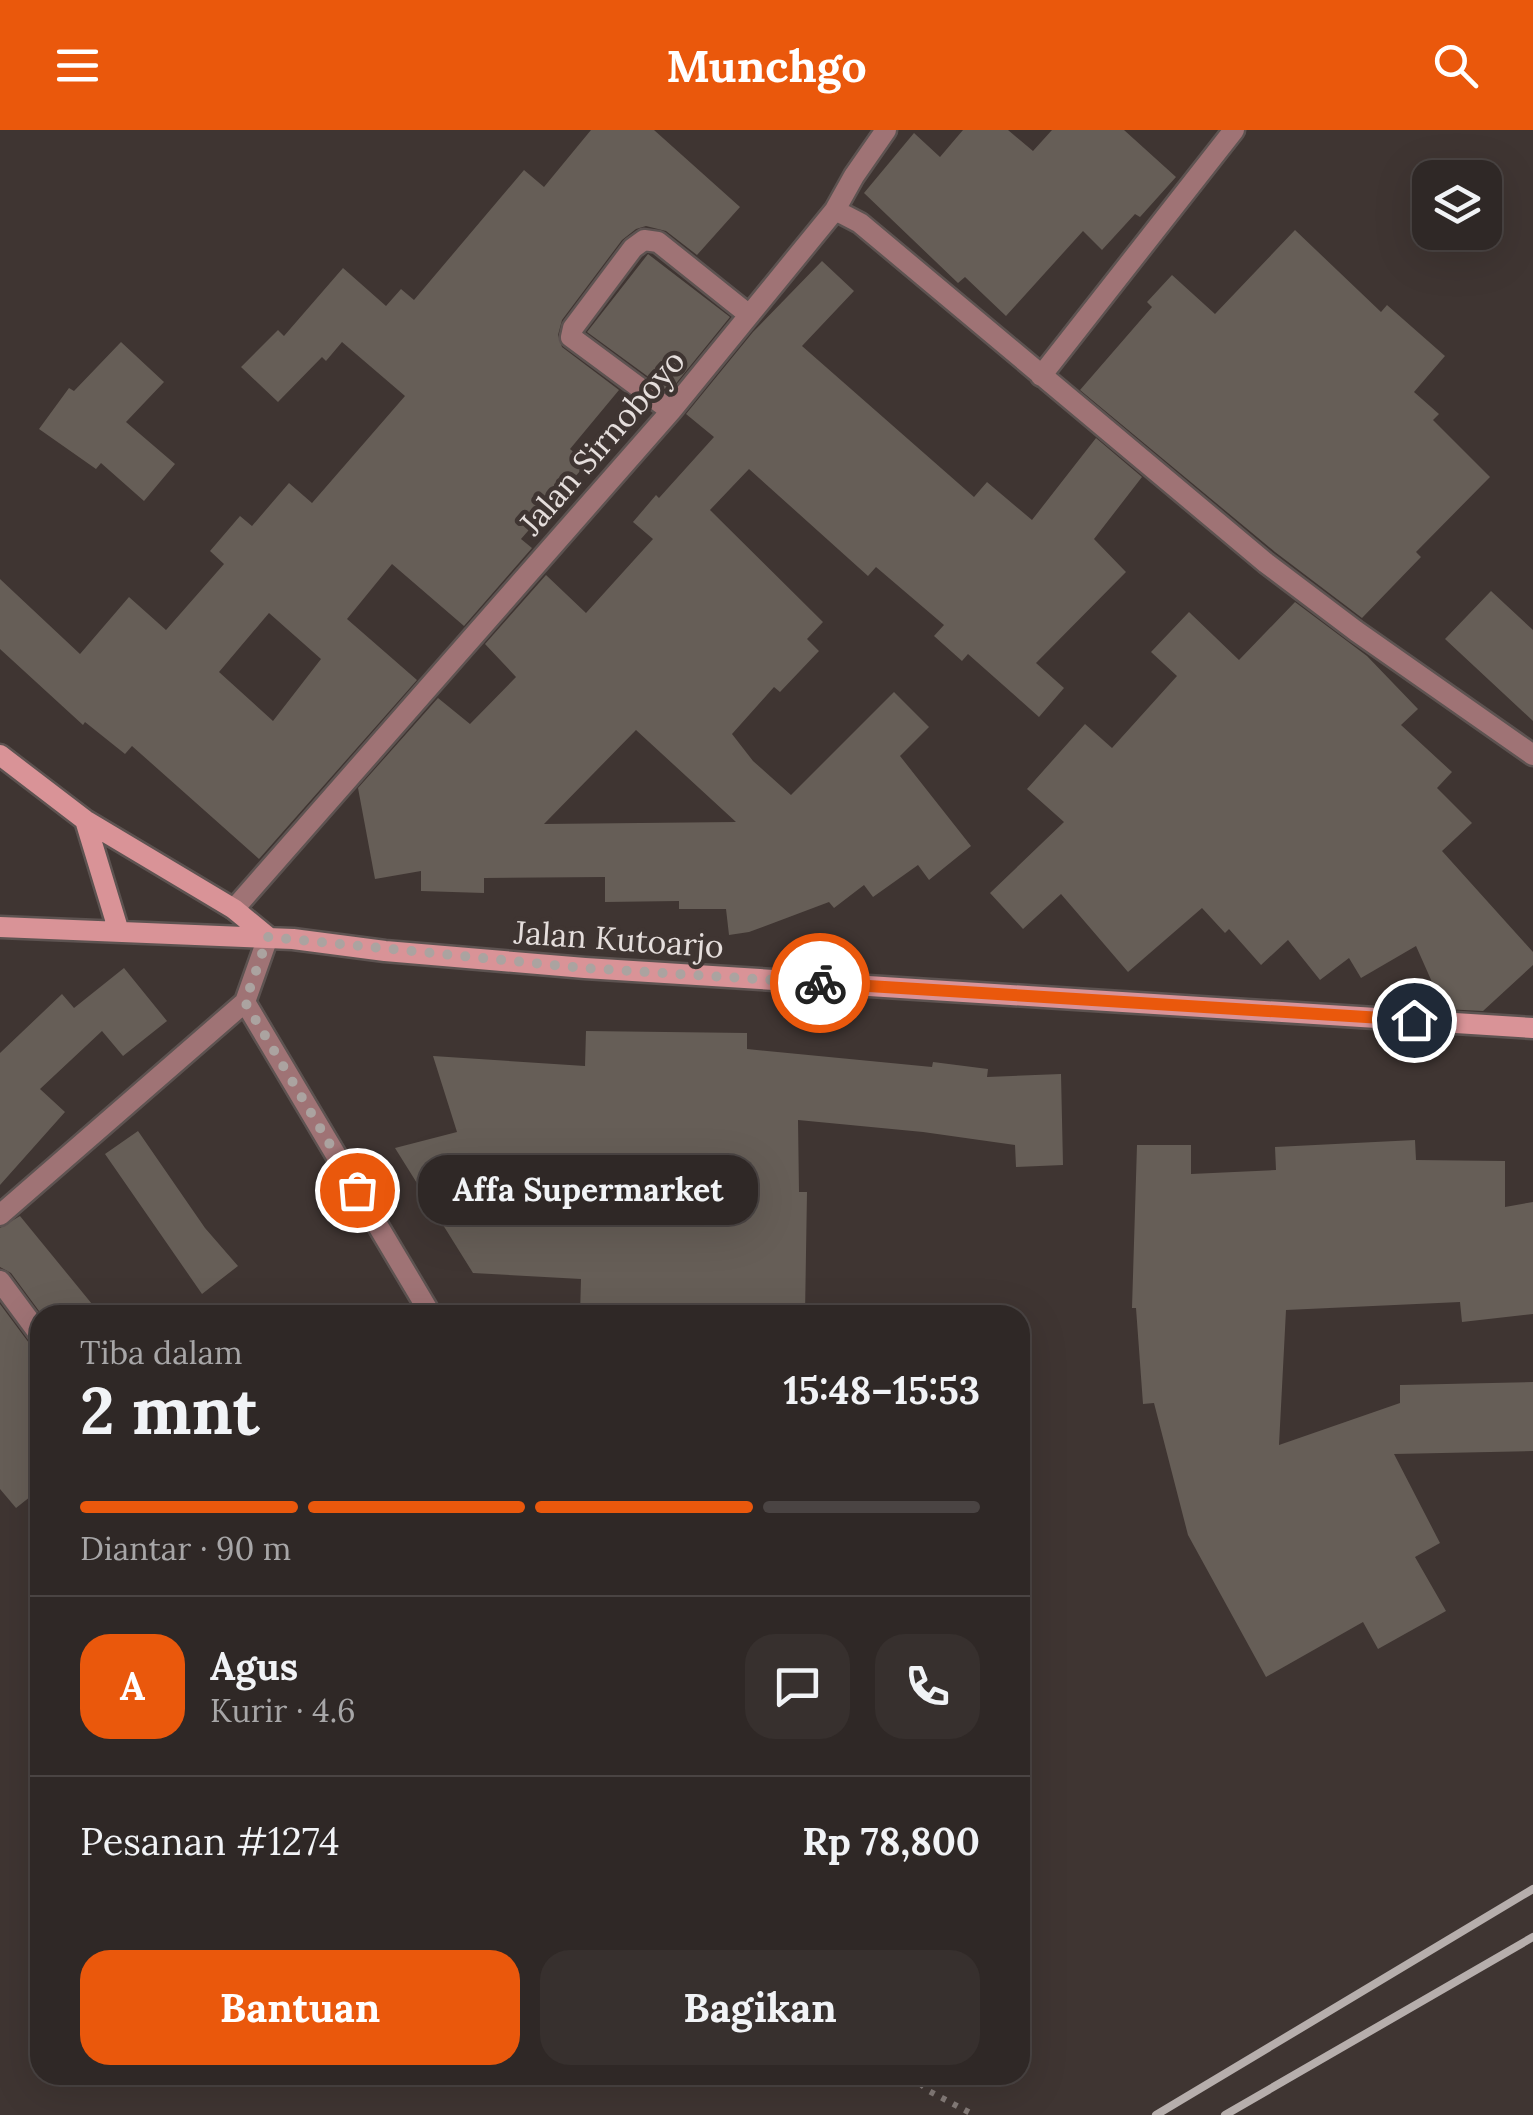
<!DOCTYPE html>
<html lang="id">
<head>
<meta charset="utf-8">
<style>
	:root { --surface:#2f2826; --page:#37302e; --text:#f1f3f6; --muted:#a7a6a7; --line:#4a4443; --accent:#ea580c }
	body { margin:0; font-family:Lora,serif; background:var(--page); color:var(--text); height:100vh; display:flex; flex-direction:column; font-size:38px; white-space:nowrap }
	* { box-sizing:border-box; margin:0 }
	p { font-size:32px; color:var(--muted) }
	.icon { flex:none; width:55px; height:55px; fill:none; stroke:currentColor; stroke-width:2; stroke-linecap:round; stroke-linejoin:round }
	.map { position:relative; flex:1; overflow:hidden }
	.panel { position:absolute; left:30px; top:1175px; width:1000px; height:780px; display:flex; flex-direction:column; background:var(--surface); border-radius:30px; box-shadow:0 10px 40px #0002,0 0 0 2px var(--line) }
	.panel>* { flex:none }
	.tools { position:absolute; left:1412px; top:30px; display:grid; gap:20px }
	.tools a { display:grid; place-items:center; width:90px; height:90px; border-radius:20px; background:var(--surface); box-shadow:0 10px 40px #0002,0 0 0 2px var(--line); font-size:50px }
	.pin { position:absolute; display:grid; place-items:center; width:85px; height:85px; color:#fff; margin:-42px; border:5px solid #fff; border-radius:50%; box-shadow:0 2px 10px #0007 }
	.courier { position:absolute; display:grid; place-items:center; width:100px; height:100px; margin:-50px; border:8px solid #ea580c; border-radius:50%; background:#fff; color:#222; box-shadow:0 2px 12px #0007 }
	.bubble { position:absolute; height:70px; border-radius:30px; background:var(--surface); box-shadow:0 10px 40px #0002,0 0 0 2px var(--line); font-size:32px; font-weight:700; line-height:70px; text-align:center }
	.head em { font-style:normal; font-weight:700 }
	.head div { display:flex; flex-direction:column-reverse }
	.head { display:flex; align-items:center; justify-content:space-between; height:170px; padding:0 50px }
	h1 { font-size:65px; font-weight:700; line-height:75px }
	.bar { display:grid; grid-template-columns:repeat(4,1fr); gap:15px 10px; align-content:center; height:120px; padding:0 50px }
	.bar i { height:12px; border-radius:8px; background:var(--line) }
	.bar .active { background:var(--accent) }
	.bar p { grid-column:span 4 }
	.line { display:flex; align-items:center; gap:25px; padding:0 50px; border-top:2px solid var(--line) }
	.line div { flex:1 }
	.round { display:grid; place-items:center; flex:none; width:105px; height:105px; border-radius:30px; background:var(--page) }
	.cta { display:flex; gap:20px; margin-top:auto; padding:20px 50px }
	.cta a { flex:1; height:115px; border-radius:30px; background:var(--accent); color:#fff; font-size:40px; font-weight:700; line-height:115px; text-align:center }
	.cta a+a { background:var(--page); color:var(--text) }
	header { display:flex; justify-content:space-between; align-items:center; height:130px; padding:0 50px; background:var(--accent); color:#fff; font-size:45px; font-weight:700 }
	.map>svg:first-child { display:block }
	.building { fill:#665e57; fill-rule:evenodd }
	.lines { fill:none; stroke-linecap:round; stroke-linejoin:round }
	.minor-casing { stroke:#5d5351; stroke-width:25 }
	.secondary-casing { stroke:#5d5351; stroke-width:25 }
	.path { stroke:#857c79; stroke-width:6; stroke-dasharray:5 8; stroke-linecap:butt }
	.minor { stroke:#9f7375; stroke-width:20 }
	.secondary { stroke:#d99397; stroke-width:20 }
	.rail { stroke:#b6aeac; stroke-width:8 }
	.done { stroke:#aba3a0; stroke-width:10; stroke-dasharray:0 18 }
	.route { stroke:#ea580c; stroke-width:12 }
	.labels { text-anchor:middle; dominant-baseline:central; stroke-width:9; stroke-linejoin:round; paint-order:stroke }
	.street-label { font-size:32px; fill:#e5dedc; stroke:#3f3532 }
</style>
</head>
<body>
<header><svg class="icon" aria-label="menu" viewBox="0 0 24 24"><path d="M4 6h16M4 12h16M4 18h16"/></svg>Munchgo<svg class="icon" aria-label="search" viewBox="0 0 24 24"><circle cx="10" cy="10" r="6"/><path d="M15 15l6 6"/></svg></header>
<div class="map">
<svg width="1533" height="1985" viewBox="0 0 1533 1985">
	<rect width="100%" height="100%" fill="#3f3532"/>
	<path class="building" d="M591 0H654L740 77 697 125 666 101 646 96 636 99 622 110 562 190 558 205 562 217 619 260 570 319 587 333 521 409 532 418 464 496 392 434 347 489 417 550 259 729 132 616 125 624 85 592 83 595 0 519V449L80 524 129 467 166 500 224 434 210 421 240 386 252 396 289 353 312 373 405 266 342 212 326 231 322 227 278 272 241 237 278 200 284 206 343 138 386 176 401 159 414 170 524 40 544 57ZM269 483 321 529 273 591 219 542Z
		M963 0H1008L1033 21 1052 0H1124L1176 47 1140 87 1135 84 1102 120 1083 101 1006 186 965 147 958 153 864 63 914 3 940 27Z
		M1295 100 1381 182 1387 175 1445 226 1414 262 1439 284 1433 290 1490 347 1416 422 1421 427 1362 488 1275 422 1080 260 1152 177 1147 172 1172 145 1215 184Z
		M648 124 730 187 669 262 587 202Z
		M822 131 854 161 802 216 974 367 987 352 1032 390 1096 308 1142 347 1094 409 1126 442 1036 533 1064 558 1039 587 968 524 962 531 934 506 944 495 876 437 868 446 749 339 710 380 823 492 807 509 819 521 780 562 774 557 732 604 753 631 791 665 894 562 929 597 900 626 971 716 929 750 918 735 873 767 864 755 834 778 829 772 749 802 729 805 726 779H679V771L605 772V747L484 748V763L421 761V741L375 749 358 658 438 568 470 594 516 547 485 514 546 445 586 483 653 409 633 392 656 365 659 368 714 307 686 284 753 202ZM636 600 736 692 544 694Z
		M121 212 164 252 126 292 175 334 144 371 101 333 96 339 39 299 69 258 74 261Z
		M1491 461 1533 500V591L1445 509Z
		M1295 472 1367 526 1418 579 1401 595 1452 642 1437 658 1472 693 1442 721 1533 822V835L1483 881 1444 879 1416 816 1361 848 1349 828 1320 850 1288 810 1261 835 1229 799 1225 803 1202 778 1128 842 1061 764 1023 799 990 763 1064 692 1027 659 1085 594 1112 618 1177 546 1151 522 1189 482 1239 530Z
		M124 838 167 891 123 926 102 901 40 959 65 982 0 1055V923L62 864 74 878Z
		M586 901 747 903V919L932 937 933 932 988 939 987 947 1061 944 1063 1035 1016 1037 1015 1015 923 1002 798 990 799 1062H807L805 1185H580L581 1149 473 1143 395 1018 457 1002 433 926 585 936Z
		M138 1001 205 1098 238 1136 202 1164 105 1024Z
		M1415 1010 1416 1030 1505 1031V1077L1533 1072V1184L1462 1192 1460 1172 1286 1180 1279 1315 1400 1273V1255L1533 1252V1321L1394 1324 1440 1413 1415 1427 1446 1481 1378 1519 1363 1492 1266 1547 1188 1405 1154 1273 1143 1274 1136 1178H1132L1137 1015H1191V1044L1276 1040 1275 1017Z
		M20 1086 101 1185H42L11 1143 0 1137V1098Z
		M0 1174 29 1213 40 1219V1359L16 1378 0 1359Z"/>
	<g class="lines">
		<defs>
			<path id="minor" d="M835 80 854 46 886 0
				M1041 246 1234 0
				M671 281 571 207 573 198 633 118 644 110 658 112 748 184
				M234 779 671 281 835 80 860 93 1266 433 1356 501 1533 625
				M245 872 431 1185
				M0 1085 245 872 268 807
				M0 1151 40 1205"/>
			<path id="secondary" d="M0 625 85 690 234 779 268 807
				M85 690 119 802
				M0 797 293 809 385 821 585 838 1533 898"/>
		</defs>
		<use href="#minor" class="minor-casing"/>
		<use href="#secondary" class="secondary-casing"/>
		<path class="path" d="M910 1945 929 1961 974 1985"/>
		<use href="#minor" class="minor"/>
		<use href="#secondary" class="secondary"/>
		<path class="rail" d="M1156 1985 1533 1759
			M1225 1985 1533 1807"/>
	</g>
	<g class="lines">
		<path class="done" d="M357 1060 245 872 268 807 584 838 820 853"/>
		<path class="route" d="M820 853 1414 890"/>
	</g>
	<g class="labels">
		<g class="street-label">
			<text transform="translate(602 312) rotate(-49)">Jalan Sirnoboyo</text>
			<text transform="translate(619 809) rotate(4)">Jalan Kutoarjo</text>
		</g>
	</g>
</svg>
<div class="tools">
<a><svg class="icon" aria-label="layers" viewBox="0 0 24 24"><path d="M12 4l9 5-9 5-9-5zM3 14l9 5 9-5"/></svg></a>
</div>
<div class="pin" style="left:357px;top:1060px;background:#ea580c"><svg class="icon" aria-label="bag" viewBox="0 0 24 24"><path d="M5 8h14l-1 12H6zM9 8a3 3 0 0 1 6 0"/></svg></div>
<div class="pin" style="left:1414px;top:890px;background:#1f2937"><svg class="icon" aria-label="home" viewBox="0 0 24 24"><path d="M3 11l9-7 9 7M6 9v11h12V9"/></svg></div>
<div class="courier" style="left:820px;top:853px"><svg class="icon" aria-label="bike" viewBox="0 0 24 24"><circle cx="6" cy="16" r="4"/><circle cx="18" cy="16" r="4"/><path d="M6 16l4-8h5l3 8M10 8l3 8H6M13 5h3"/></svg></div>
<div class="bubble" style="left:418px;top:1025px;width:340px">Affa Supermarket</div>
<section class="panel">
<div class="head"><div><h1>2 mnt</h1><p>Tiba dalam</p></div><em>15:48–15:53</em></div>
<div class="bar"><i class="active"></i><i class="active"></i><i class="active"></i><i></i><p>Diantar · 90 m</p></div>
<div class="line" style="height:180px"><b class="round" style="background:var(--accent);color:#fff">A</b><div><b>Agus</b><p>Kurir · 4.6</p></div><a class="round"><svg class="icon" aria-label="chat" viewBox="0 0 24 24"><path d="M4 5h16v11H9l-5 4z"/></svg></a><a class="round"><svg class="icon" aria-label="phone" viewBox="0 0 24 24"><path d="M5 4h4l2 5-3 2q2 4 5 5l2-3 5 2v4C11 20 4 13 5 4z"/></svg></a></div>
<div class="line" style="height:130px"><div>Pesanan #1274</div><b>Rp 78,800</b></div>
<div class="cta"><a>Bantuan</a><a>Bagikan</a></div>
</section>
</div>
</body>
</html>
